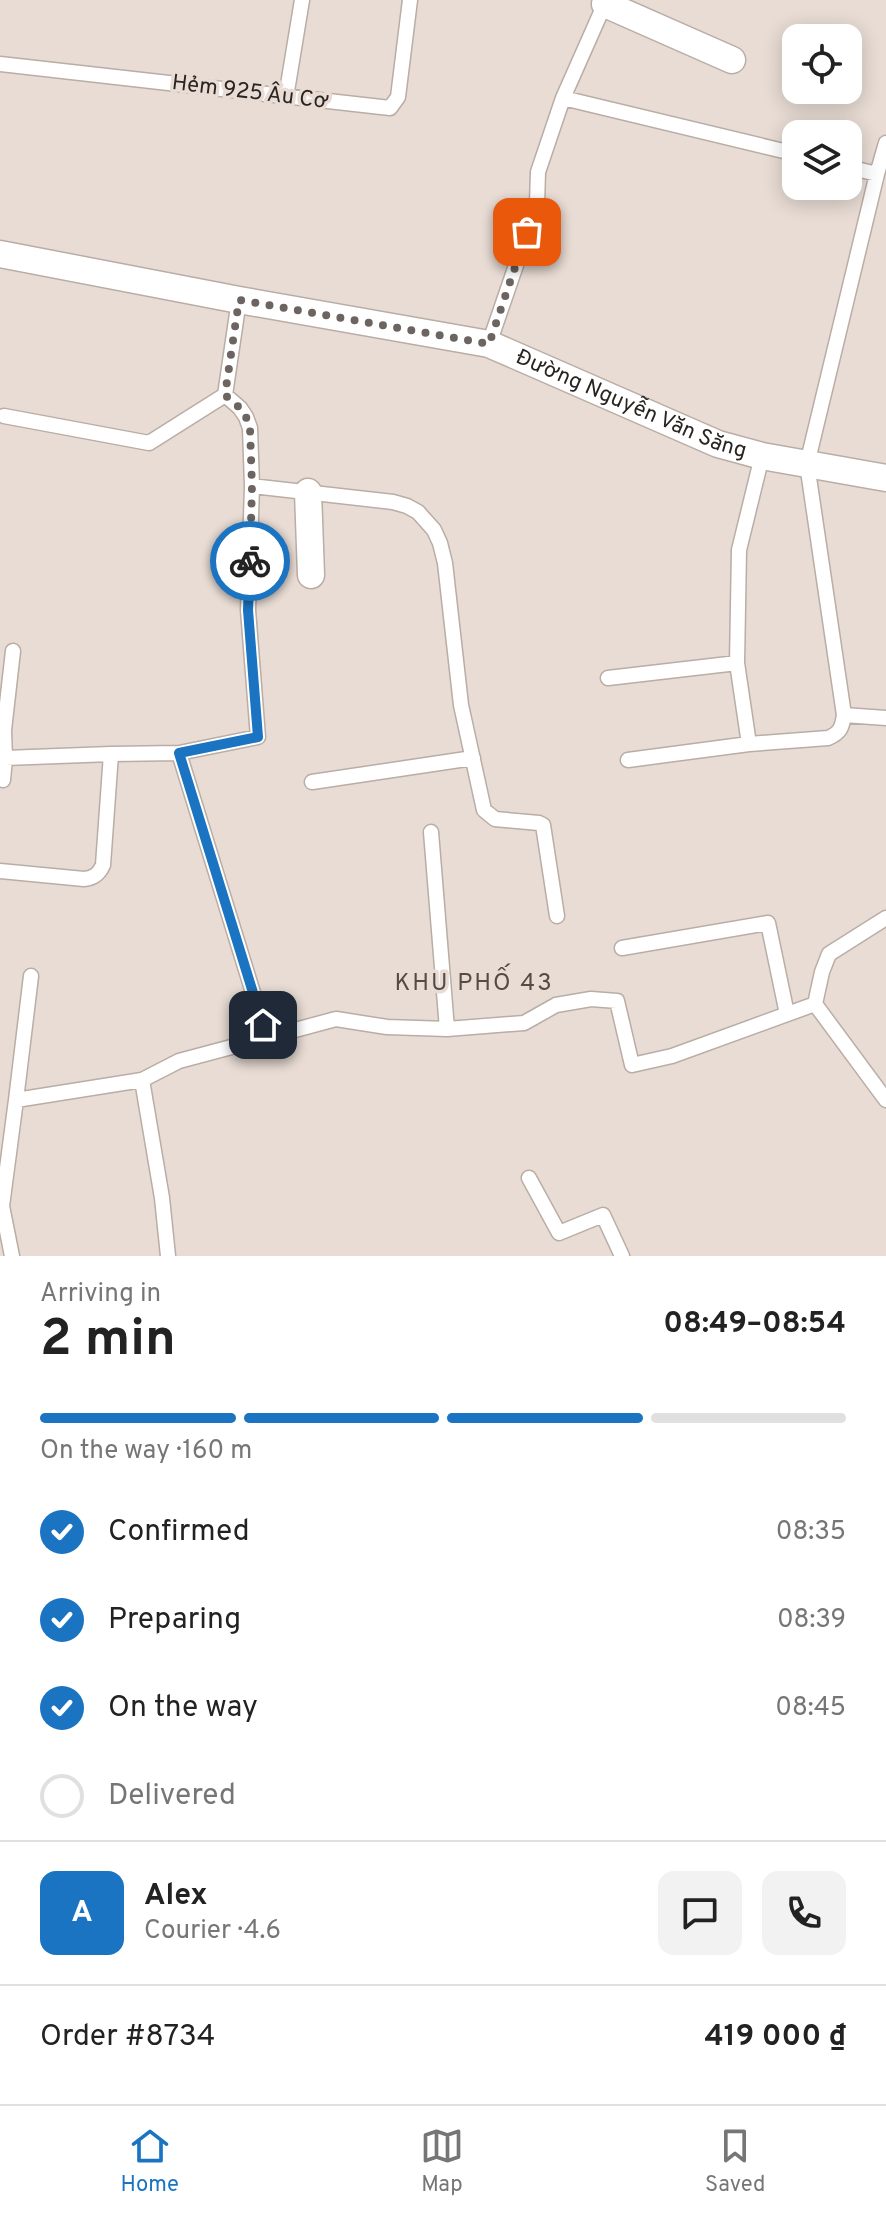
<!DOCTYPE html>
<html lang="en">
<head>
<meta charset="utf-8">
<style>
	:root { --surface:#fff; --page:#f2f2f2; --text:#222; --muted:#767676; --line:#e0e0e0; --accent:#1a74c1 }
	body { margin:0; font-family:Overpass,sans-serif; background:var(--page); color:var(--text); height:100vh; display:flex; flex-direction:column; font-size:30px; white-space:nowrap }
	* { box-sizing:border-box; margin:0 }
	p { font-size:26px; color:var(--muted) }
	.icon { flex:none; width:44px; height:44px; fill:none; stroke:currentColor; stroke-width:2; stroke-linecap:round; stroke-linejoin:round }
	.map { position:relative; height:1256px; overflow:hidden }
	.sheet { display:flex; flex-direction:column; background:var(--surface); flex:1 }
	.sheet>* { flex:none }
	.buttons { position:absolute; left:782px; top:24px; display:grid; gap:16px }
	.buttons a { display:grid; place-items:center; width:80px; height:80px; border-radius:16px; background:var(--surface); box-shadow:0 4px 20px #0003; font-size:40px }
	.pin { position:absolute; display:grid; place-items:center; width:68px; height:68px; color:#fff; margin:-34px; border-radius:16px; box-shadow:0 4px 12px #0006 }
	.courier { position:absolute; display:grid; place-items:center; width:80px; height:80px; margin:-40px; border:6px solid #1a74c1; border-radius:50%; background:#fff; color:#222; box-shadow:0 2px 10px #0007 }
	.headline em { font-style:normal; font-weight:700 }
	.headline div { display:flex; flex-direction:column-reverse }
	.headline { display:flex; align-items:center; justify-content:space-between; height:136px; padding:0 40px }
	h1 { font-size:52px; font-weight:700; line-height:60px }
	.bar { display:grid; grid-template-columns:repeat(4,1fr); gap:12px 8px; align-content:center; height:96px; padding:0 40px }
	.bar i { height:10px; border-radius:6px; background:var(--line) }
	.bar .on { background:var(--accent) }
	.bar p { grid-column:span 4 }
	.line { display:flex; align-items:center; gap:20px; padding:0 40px; border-top:2px solid var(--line) }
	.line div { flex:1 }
	.round { display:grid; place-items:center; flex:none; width:84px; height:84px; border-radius:16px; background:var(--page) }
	ol { padding:0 40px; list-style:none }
	li { display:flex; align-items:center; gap:24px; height:88px }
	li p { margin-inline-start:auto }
	li .icon { padding:8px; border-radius:50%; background:var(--accent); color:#fff; stroke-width:4 }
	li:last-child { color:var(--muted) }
	li i { width:44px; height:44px; border:4px solid var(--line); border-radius:50% }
	.menu { display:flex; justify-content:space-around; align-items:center; height:112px; border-top:2px solid var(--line); background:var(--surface); font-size:22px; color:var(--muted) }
	.menu a { display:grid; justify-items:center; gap:4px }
	.menu .on { color:var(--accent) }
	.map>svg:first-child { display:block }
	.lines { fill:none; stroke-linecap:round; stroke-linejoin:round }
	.lane-casing { stroke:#b9ada5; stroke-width:17 }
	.street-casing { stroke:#b9ada5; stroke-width:29 }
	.lane { stroke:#fff; stroke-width:14 }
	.street { stroke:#fff; stroke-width:26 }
	.done { stroke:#6c6460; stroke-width:8; stroke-dasharray:0 14.4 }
	.route { stroke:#1a74c1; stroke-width:10 }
	.labels { text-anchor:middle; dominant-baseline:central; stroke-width:7; stroke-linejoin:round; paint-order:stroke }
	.street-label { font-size:22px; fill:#292421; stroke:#e8dcd4 }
	.neighbourhood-label { font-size:24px; letter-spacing:2px; fill:#554b44; stroke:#e8dcd4 }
</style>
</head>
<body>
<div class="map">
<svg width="886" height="1256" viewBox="0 0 886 1256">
	<rect width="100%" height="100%" fill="#e8dcd4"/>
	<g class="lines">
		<defs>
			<path id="lane" d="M0 64 390 108 398 97 410 0
				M286 97 302 0
				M563 98 796 154
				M848 167 877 174
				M489 344 537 204 538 172 563 98 606 1
				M4 416 149 443 225 395
				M252 486 393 502 407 506 418 512 434 530 440 543 445 563 461 705 484 810 495 819 539 823 543 825 557 916
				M608 678 737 663
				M844 715 886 718
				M749 744 737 663 739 550 762 456
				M179 753 263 1025
				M5 758 4 730 13 651
				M628 760 749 744 828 738C840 733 842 728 844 715L807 464 877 174 886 143
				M3 780 5 758 111 754
				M312 782 473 758
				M431 832 447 1029
				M0 871 84 879C94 878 99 874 103 865L111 754 179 753 258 737 248 610 252 486 250 428 246 417 240 408 225 395 239 300
				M622 948 768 923 787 1014
				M815 1004 822 972 829 954 886 918
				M815 1004 886 1100
				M142 1080 162 1198 168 1256
				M16 1100 31 976
				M529 1178 559 1233 603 1215 622 1256
				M0 1205 2 1206 16 1100 142 1080 179 1061 336 1019 387 1027 447 1029 524 1023 556 1005 591 999 617 1001 632 1065 672 1056 815 1004
				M2 1206 12 1256"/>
			<g id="street">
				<path d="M605 4 732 60"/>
				<path id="s1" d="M0 254 239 300 489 344 718 444 762 456 886 478"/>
				<path d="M308 492 311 575"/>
			</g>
		</defs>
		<use href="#lane" class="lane-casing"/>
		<use href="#street" class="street-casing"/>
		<use href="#lane" class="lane"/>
		<use href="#street" class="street"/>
	</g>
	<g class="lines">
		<path class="done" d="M250 561 252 486 250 428 246 417 240 408 225 395 239 300 489 344 527 232"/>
		<path class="route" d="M250 561 248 610 258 737 179 753 263 1025"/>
	</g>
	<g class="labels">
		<g class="street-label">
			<text transform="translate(250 93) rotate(7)">Hẻm 925 Âu Cơ</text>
			<text stroke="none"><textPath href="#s1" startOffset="652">Đường Nguyễn Văn Săng</textPath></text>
		</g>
		<g class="neighbourhood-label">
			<text x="474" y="984">KHU PHỐ 43</text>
		</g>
	</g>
</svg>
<div class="buttons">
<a><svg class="icon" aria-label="locate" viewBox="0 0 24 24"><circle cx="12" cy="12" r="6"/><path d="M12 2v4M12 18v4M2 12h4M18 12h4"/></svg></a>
<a><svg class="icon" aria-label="layers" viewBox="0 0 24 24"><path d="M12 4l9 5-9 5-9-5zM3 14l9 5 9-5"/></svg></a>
</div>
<div class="pin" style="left:527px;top:232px;background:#ea580c"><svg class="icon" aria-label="bag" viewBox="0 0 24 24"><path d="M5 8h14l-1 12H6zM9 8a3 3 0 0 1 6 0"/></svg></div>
<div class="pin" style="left:263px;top:1025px;background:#1f2937"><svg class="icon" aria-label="home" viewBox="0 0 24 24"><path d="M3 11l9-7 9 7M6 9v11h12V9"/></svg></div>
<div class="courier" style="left:250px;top:561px"><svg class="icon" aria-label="bike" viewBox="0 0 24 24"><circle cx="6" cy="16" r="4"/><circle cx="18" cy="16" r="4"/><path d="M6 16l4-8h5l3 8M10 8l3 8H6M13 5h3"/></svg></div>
</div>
<section class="sheet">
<div class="headline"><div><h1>2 min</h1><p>Arriving in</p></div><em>08:49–08:54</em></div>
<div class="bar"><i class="on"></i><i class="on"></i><i class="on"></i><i></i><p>On the way · 160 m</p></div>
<ol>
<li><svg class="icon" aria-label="check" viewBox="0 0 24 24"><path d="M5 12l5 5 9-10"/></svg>Confirmed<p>08:35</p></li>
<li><svg class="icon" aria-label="check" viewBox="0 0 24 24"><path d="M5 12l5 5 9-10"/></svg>Preparing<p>08:39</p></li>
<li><svg class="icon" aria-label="check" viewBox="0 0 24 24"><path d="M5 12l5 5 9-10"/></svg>On the way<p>08:45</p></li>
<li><i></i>Delivered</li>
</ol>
<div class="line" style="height:144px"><b class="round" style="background:var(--accent);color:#fff">A</b><div><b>Alex</b><p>Courier · 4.6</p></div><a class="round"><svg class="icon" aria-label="chat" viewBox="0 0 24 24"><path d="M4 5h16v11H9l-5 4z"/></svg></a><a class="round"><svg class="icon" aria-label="phone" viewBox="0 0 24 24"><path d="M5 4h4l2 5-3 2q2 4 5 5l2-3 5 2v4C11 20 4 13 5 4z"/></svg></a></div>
<div class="line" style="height:104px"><div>Order #8734</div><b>419 000 ₫</b></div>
</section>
<nav class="menu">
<a class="on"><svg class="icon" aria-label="home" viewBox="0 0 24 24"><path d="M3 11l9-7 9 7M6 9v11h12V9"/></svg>Home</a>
<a><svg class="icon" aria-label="map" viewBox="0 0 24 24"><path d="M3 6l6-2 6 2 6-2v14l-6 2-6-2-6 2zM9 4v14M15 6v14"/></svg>Map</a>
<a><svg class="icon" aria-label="saved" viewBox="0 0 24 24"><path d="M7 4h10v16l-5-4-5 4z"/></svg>Saved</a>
</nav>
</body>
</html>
